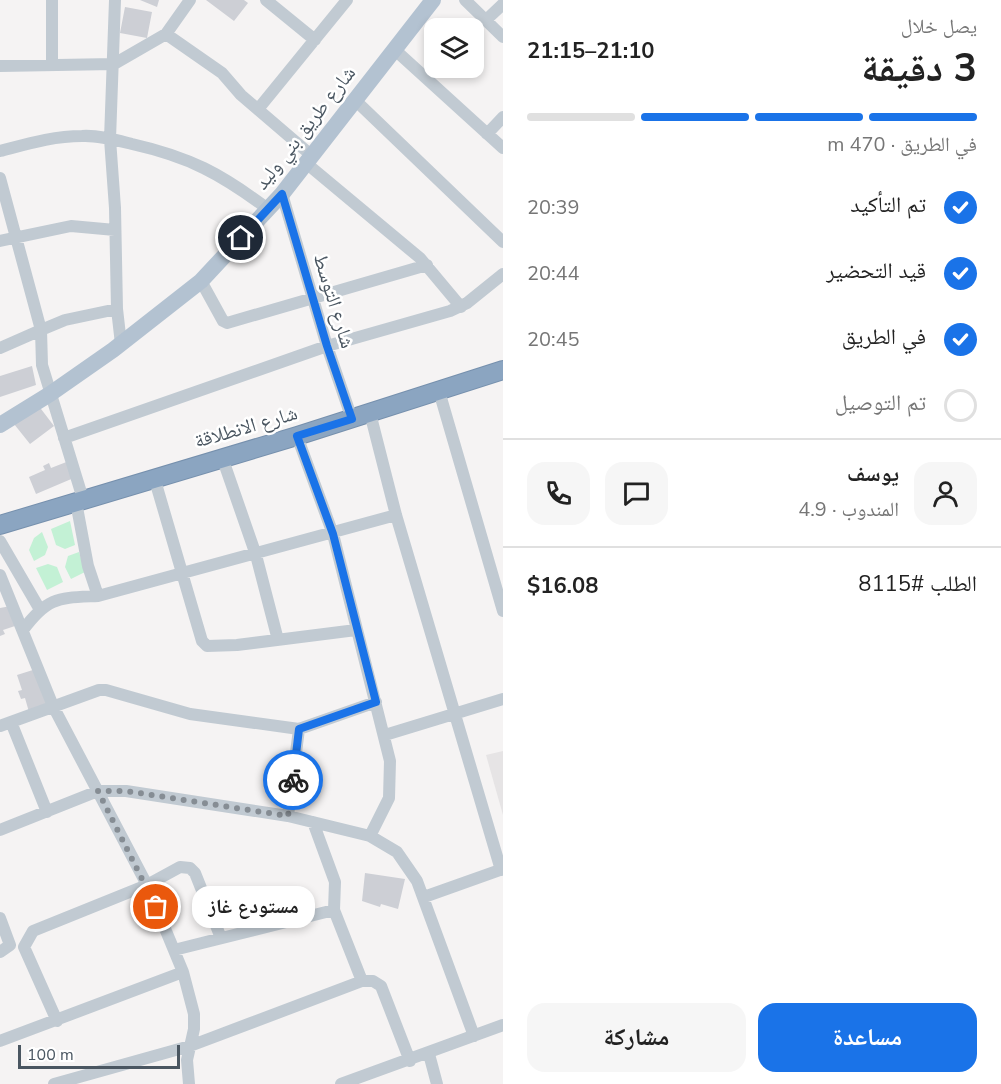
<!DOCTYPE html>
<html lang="ar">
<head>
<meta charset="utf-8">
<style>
	:root { --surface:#fff; --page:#f6f6f6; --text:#222; --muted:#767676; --line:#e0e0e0; --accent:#1a73e8 }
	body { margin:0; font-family:"Nunito Sans","Noto Naskh Arabic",sans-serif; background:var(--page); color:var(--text); direction:rtl; height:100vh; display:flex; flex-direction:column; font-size:22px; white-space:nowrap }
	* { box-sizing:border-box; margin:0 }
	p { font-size:20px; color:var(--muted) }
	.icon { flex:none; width:33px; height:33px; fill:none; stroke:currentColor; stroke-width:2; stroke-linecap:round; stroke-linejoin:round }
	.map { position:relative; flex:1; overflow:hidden; direction:ltr }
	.panel { display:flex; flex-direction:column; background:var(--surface); width:498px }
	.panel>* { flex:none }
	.controls { position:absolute; left:424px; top:18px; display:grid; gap:12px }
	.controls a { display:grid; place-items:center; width:60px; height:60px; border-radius:12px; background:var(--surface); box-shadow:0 3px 9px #0003; font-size:30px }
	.scale { position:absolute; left:18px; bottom:15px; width:162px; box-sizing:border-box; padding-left:6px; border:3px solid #4a5661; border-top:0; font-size:16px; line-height:21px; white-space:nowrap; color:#4a5661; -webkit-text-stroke:4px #fff; paint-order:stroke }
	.pin { position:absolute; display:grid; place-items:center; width:51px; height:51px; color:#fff; margin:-26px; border:3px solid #fff; border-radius:50%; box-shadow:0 2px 6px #0007 }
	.courier { position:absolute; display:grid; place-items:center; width:60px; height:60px; margin:-30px; border:4px solid #1a73e8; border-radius:50%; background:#fff; color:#222; box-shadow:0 2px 8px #0007 }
	.bubble { position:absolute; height:42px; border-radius:18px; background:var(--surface); box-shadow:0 3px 9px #0003; font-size:20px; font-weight:700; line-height:42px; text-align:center; direction:rtl }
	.head em { font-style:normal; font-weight:700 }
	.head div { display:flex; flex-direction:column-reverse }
	.head { display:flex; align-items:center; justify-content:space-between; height:102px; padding:0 24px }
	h1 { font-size:39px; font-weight:700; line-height:45px }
	.bar { display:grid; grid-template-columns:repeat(4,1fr); gap:9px 6px; align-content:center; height:72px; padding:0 24px }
	.bar i { height:8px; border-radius:4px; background:var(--line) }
	.bar .current { background:var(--accent) }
	.bar p { grid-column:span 4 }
	.line { display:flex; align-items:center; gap:15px; padding:0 24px; border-top:2px solid var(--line) }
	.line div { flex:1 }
	.round { display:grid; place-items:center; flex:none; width:63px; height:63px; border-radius:18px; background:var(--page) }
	ol { padding:0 24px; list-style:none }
	li { display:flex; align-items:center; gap:18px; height:66px }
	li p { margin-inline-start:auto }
	li .icon { padding:6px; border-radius:50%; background:var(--accent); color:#fff; stroke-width:4 }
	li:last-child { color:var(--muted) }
	li i { width:33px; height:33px; border:3px solid var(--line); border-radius:50% }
	.button { display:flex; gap:12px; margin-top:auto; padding:12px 24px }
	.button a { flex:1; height:69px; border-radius:18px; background:var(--accent); color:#fff; font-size:24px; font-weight:700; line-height:69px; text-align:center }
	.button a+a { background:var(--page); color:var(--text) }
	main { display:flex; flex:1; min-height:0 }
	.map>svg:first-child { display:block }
	.education { fill:#e6e4e5 }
	.green { fill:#c3f1d5 }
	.building { fill:#cdcfd5 }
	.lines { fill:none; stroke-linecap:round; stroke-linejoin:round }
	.highway-casing { stroke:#7690ad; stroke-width:20 }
	.minor { stroke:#c1cad2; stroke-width:12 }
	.major { stroke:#b3c2d1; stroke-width:16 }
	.highway { stroke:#8ba5c1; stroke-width:18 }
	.done { stroke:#868d94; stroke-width:6; stroke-dasharray:0 10.8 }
	.route { stroke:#1a73e8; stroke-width:8 }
	.labels { text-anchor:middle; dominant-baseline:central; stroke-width:5; stroke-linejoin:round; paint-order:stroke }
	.street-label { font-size:20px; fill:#4a5661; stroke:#fff }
</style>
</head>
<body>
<main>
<section class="panel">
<div class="head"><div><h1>3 دقيقة</h1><p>يصل خلال</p></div><em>21:10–21:15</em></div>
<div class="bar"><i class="current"></i><i class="current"></i><i class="current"></i><i></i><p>في الطريق · 470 m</p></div>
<ol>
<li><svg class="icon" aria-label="check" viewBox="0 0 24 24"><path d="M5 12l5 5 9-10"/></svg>تم التأكيد<p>20:39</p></li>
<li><svg class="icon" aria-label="check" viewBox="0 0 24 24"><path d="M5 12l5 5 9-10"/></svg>قيد التحضير<p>20:44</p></li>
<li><svg class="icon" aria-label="check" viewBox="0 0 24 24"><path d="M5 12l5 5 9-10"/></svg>في الطريق<p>20:45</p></li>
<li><i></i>تم التوصيل</li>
</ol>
<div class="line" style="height:108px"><a class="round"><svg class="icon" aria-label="person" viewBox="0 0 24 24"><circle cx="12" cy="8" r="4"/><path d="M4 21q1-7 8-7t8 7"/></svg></a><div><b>يوسف</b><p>المندوب · 4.9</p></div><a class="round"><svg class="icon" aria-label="chat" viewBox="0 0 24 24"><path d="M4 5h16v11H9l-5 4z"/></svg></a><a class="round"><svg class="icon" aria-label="phone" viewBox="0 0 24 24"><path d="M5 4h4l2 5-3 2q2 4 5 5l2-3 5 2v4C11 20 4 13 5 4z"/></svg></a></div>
<div class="line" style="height:78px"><div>الطلب #8115</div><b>$16.08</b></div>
<div class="button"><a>مساعدة</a><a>مشاركة</a></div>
</section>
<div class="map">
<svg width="503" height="1084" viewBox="0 0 503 1084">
	<rect width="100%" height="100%" fill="#f5f3f3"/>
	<path class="education" d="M503 751V815L486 755Z"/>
	<path class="green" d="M70 521 75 545 65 549 56 545 51 529Z
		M42 532 48 547 45 555 34 561 29 550 34 538Z
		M79 552 85 572 71 579 65 567 68 556Z
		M48 564 57 567 63 582 47 590 36 568Z"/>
	<path class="building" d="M140 0H159L157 7Z
		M206 0H244L248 3 234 21Z
		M125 7 152 12 147 38 120 33Z
		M32 366 36 385 0 397V376Z
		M38 405 54 426 30 444 14 424Z
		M69 461 76 477 36 494 29 477 45 470 43 466 49 463 51 468Z
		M11 606 18 625 3 630 5 634 0 636V608Z
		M36 669 49 705 29 712 25 698 21 699 18 691 22 690 17 675Z
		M365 873 405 879 398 909 381 904 380 907 362 901Z"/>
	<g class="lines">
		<defs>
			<path id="highway" d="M0 525 297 436 503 370"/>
		</defs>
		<use href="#highway" class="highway-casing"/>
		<path class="minor" d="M115 0 110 139 115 208 117 309
			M266 0 315 40
			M465 0 503 37
			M486 20 503 4
			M166 34 222 73 241 95 311 155
			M394 49 503 148
			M52 63V0
			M0 66 114 64 166 34 190 0
			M355 100 503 242
			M259 108 347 0
			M487 134 503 117
			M0 151C27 144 53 136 82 136 98 135 116 140 132 144 190 157 221 174 268 209
			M306 163 420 258 461 307
			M0 178 41 330 0 348
			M282 194 327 346 352 419
			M0 241 71 226 115 230
			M201 281 223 321 227 323 427 265
			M439 391 503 611
			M370 413 396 515 501 870
			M297 436 333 534 390 761 389 798 370 836
			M64 438 327 346 450 311 467 303 503 274
			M222 457 256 555 278 640
			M154 477 202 641 207 646 237 645 356 630
			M83 499 42 365 41 330 65 320 117 309 121 344
			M76 502 88 566 98 596 396 515
			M0 541 39 608
			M0 575 53 706 147 885 183 972 194 1014V1029L187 1060 189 1084
			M23 630C48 596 59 598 98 596
			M11 722 47 812
			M0 726 99 690H106L190 714 299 729 376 702
			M385 735 503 699
			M288 816 299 729
			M313 822 335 882 334 910 362 981
			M0 830 98 791H126L288 816 370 836 397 852 417 881 474 1036
			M424 897 503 869
			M0 918 10 945 0 952
			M174 950 334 910
			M57 1021 24 947 33 931 147 885 180 867 190 868 195 873 221 938
			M0 1041 183 972
			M429 1054 437 1084
			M54 1084 190 1046 362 981H373L381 986 410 1061
			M341 1084 503 1025"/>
		<path class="major" d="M0 425 50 394 113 350 201 281 282 194 433 0"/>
		<use href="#highway" class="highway"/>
	</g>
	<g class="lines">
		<path class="done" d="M156 907 98 791H126L288 816 293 780"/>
		<path class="route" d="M241 238 282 194 327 346 352 419 297 436 333 534 376 702 299 729 293 780"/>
	</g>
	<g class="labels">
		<g class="street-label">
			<text transform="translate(305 128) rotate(-52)">شارع طريق بني وليد</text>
			<text transform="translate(334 301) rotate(73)">شارع التوسط</text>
			<text transform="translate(246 427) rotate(-16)">شارع الانطلاقة</text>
		</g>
	</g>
</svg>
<div class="controls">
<a><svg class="icon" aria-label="layers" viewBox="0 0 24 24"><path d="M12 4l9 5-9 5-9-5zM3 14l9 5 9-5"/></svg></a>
</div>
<div class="scale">100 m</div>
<div class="pin" style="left:156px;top:907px;background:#ea580c"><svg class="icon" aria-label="bag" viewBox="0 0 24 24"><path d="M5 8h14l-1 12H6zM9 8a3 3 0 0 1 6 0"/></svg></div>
<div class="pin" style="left:241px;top:238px;background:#1f2937"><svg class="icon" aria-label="home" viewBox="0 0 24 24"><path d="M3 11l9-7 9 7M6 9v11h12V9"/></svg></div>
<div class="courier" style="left:293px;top:780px"><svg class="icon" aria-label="bike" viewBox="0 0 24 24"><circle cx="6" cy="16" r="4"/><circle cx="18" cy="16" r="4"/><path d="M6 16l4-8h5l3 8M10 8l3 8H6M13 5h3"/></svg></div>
<div class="bubble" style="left:192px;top:886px;width:123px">مستودع غاز</div>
</div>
</main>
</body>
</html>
